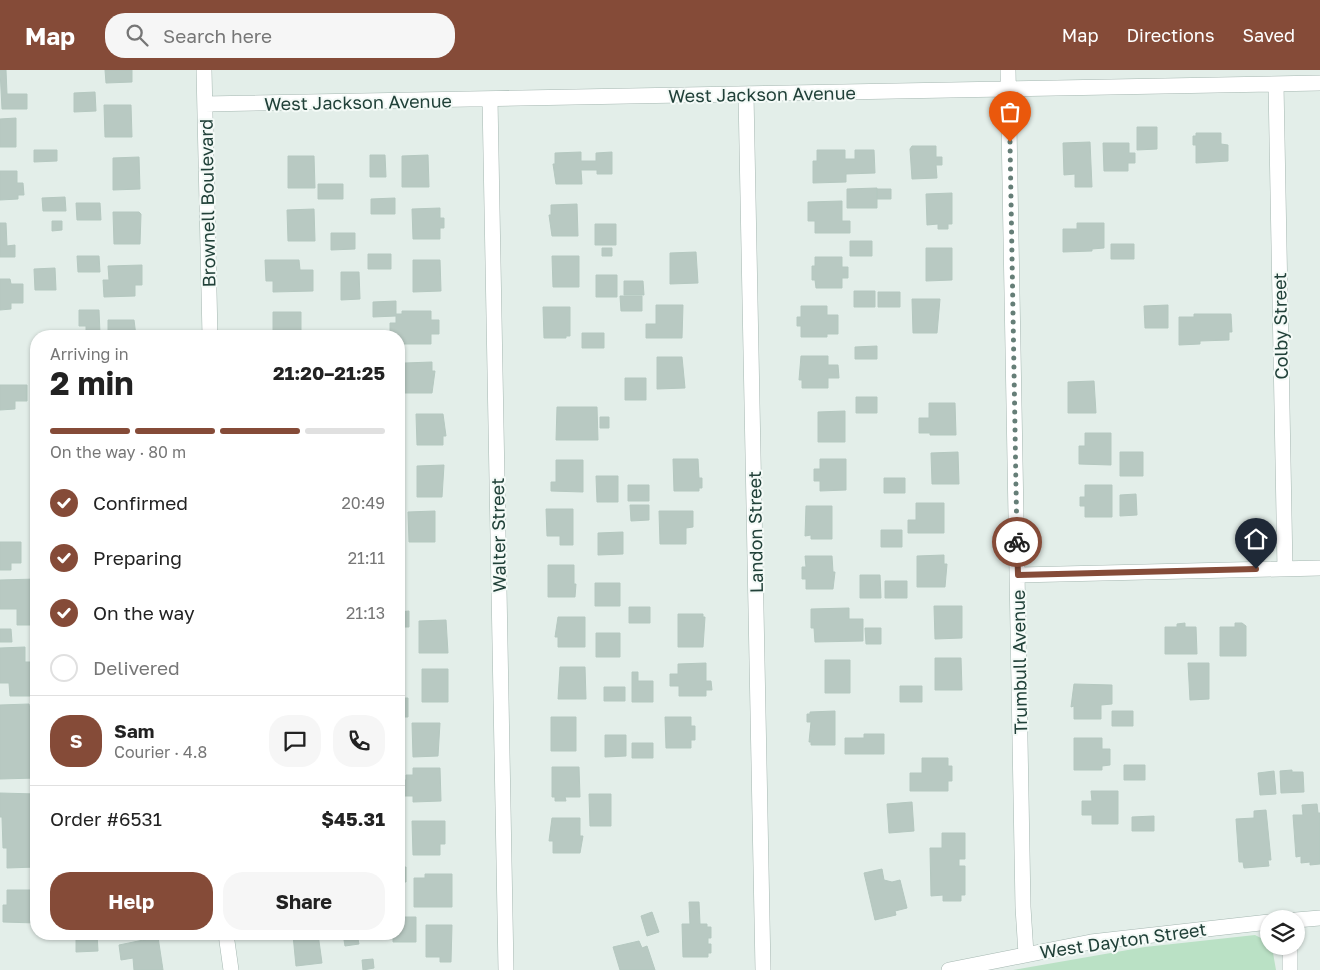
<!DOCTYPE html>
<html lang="en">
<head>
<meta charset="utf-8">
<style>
	:root { --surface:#fff; --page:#f6f6f6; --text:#222; --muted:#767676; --line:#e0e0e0; --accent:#854b38 }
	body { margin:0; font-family:"Golos Text",sans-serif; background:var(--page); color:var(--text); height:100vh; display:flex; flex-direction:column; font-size:19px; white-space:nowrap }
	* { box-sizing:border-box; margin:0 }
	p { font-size:16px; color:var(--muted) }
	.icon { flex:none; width:28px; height:28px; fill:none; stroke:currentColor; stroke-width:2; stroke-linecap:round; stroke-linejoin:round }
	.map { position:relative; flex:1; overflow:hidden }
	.details { position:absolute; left:30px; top:260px; width:375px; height:610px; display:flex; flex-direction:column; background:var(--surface); border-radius:20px; box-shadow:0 1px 4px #0004 }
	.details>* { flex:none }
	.tools { position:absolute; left:1260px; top:840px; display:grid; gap:10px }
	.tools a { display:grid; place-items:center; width:45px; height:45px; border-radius:50%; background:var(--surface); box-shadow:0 1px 4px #0004; font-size:25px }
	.pin { position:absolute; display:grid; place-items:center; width:42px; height:42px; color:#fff; margin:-51px -21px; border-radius:50% 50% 50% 0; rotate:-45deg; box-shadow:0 0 5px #0007 }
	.pin .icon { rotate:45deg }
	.courier { position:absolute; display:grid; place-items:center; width:50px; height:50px; margin:-25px; border:4px solid #854b38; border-radius:50%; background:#fff; color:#222; box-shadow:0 1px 6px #0007 }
	.overview em { font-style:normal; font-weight:700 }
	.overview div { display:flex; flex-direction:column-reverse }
	.overview { display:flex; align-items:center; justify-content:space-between; height:85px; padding:0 20px }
	h1 { font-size:32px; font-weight:700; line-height:38px }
	.bar { display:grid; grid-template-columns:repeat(4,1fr); gap:8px 5px; align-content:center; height:60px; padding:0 20px }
	.bar i { height:6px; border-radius:4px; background:var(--line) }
	.bar .on { background:var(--accent) }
	.bar p { grid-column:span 4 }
	.line { display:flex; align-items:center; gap:12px; padding:0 20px; border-top:1px solid var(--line) }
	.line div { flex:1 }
	.round { display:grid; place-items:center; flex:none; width:52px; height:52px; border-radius:20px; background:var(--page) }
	ol { padding:0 20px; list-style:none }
	li { display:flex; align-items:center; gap:15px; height:55px }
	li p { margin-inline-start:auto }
	li .icon { padding:5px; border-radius:50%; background:var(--accent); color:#fff; stroke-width:4 }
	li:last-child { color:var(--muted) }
	li i { width:28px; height:28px; border:2px solid var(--line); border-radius:50% }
	.action { display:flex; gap:10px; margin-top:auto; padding:10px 20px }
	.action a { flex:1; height:58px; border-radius:20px; background:var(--accent); color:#fff; font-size:20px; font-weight:700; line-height:58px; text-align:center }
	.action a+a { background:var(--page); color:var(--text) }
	header { display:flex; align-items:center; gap:30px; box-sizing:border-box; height:70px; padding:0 25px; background:var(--accent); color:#fff }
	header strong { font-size:24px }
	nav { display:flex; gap:28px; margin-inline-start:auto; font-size:18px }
	.search { width:350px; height:45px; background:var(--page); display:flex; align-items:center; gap:12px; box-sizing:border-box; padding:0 18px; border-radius:20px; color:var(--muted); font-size:19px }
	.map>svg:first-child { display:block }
	.green { fill:#bae1c5 }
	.building { fill:#b8c9c2; stroke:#b5c8c0 }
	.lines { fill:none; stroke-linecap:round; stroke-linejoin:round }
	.minor-casing { stroke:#a5b7b1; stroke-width:16 }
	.tertiary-casing { stroke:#a5b7b1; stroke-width:16 }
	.minor { stroke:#fff; stroke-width:15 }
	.tertiary { stroke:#fff; stroke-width:15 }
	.done { stroke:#657e77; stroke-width:5; stroke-dasharray:0 9 }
	.route { stroke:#854b38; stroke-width:6 }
	.labels { text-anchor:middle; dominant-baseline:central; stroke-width:4; stroke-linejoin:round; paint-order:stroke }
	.street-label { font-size:18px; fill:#214139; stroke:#f4faf7 }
</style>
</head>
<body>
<header>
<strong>Map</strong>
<div class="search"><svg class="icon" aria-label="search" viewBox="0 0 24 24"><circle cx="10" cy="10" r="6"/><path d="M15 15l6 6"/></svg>Search here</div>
<nav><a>Map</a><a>Directions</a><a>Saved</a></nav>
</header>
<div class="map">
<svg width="1320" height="900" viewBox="0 0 1320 900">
	<rect width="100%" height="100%" fill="#e3eee9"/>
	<path class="green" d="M1255 865 1269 872V876L1272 877 1276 900H1013L1145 877Z"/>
	<path class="building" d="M0 0H6L7 24H27V39H2Z
		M105 0H132V12L106 13Z
		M95 22 96 41 74 42V23Z
		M104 35H131L132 67H105Z
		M16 48V77H0V49Z
		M1137 57H1157V79L1137 80Z
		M1196 63H1221V74L1228 75V91L1196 93V75H1193V66H1196Z
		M1090 72 1092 117H1075V104L1064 105 1063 73Z
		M1103 73H1129V83H1135V93H1128V101H1104Z
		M912 76H936V87H942V95H936L937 108 912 109 910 79Z
		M34 80H57V91L34 92Z
		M817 80H845V89H855V80H874L875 103 846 104V112L813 113V91H817Z
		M581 82V91H596V83L612 82V104H597V100H581L582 114H556L553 94H555V83Z
		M370 85H385L386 107H370Z
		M428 85 429 117H402V86Z
		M288 86H314L315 118H288Z
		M139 87 140 119 113 120V88Z
		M0 101H17V113H23L24 125H18V129L0 130Z
		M318 114H343V129H318Z
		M877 118V138H847V119Z
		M877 119H891V129H877Z
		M952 123V154H948V159H938V154L927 155 926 124Z
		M65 127 66 141H43L42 128Z
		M395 128V144H371V129Z
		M842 131V151H850V163H815V151H808V132Z
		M76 133H100L101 150H77Z
		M577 134 578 166H552L549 145H551V135Z
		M440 138V148H444V158H440V169H413L412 139Z
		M314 139 315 171H288L287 140Z
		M113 142H139L141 144 140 174H114Z
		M52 151H62V160L52 161Z
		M0 153H6L7 176 15 175V187H0Z
		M1077 153H1104V178L1092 179V181L1063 182V159H1077Z
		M595 154H616V175H595Z
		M331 163H355V179L331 180Z
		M850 171H872V186H850Z
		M1111 174H1134V189H1111Z
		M602 178H612V186H602Z
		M926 178H952V210L926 211Z
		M696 182 698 213 670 214V183Z
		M368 184H391V199H368Z
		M77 186H99L100 202H78Z
		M552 186H579V217H553Z
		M815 187H842V197H848V208H842V218H816L815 210H812V196H815Z
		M265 190H299L300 200H313V221L273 222V211H266Z
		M413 190H440L441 221 413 222Z
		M142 195V215H135V226L104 227 103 210H109L108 196Z
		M55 198 56 220H35L34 199Z
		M341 202H359L360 229 341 230Z
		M596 205H617V227H596Z
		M0 209H10L11 214H23V233H11V239L0 240Z
		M624 211H643L644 225H624Z
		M854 221H875V237H854Z
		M878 222H900V237H878Z
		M620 226H642V241H621Z
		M912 229H940L937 263H913Z
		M396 231V244H402V241H431V250H439V264H431V274H399V266H390V253H396V246L373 247V232Z
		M656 235H683L682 268H646V254H656Z
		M1168 235V258H1145L1144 236Z
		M801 236H827V245H838V264H827V267H801V256H797V247H801Z
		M543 237H570V266H566V268H544Z
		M79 240H99L100 264H86V256H79Z
		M273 242H301V266H273Z
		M1194 244H1231L1232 262H1229V270L1200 271V274L1179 275V247H1194Z
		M108 250H134L136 266H108Z
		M582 263H604V278H582Z
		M877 276V289H855V277Z
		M801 286H828V295H838L839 308H828V318H802V310H799Z
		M657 287H682L685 318 657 319Z
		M432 292V301H435L432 323H403V316H405V293Z
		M625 308H646V330H625Z
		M1094 311 1096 343H1068V312Z
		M0 315H27V331H15V339L0 340Z
		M856 327H877V343H856Z
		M929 333H955L956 365H930V363H919V348H929Z
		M557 337H597L598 370H556Z
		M845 341V372H818V342Z
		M416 344H443L446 366H443V375H417Z
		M600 347H609V358H600Z
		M1085 363H1111V395L1079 394V376H1085Z
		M958 382 959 414H932L931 383Z
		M1120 382H1143V406H1120Z
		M673 389H698L699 408H702V418H699V421H674Z
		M820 389H846V420L820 421V411H814V399H820Z
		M556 390H583V422L551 421V412H556Z
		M444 395 442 427H417V396Z
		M596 406H618V432H597Z
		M884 408H905V423H884Z
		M628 415H649V431H628Z
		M1085 415H1112V447H1085V436H1080V427H1085Z
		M1136 424 1137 445 1120 446V425Z
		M916 433H944V463H908V450H916Z
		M630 435H649V450L631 451Z
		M806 436H832V469H811V465L805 466Z
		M546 439H573V475H560V466H547Z
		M435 441V472H409L408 442Z
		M659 441H693V457L686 458V474H660Z
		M881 460H902V477H881Z
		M623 462V484L598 485V463Z
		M0 472H21V493H11V500H0Z
		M944 485V494H947L945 517H917V486Z
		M805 486H832L833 502H835L833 519H806V509H802V497H806Z
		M548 495H574V514H576L575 527H548Z
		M860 505H880L881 528H860Z
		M36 509V534H34L36 555H17V539H0V510Z
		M885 511H907V528H885Z
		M595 513H620V536H595Z
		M934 536H962V568L935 569Z
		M629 537H650V553H629Z
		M849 538V549H863V571L815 572 814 558H811V539Z
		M409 541V557H399V542Z
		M678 544H703V547H705L703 577H678Z
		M558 547H585V577H558V567H555Z
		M446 550 448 583H419V551Z
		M1185 553V557H1196L1197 584H1165V557H1177V554Z
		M1235 553H1242L1246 556V586H1220V557H1235Z
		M865 558H881V574H866Z
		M0 559H11L12 572H0Z
		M596 563H620V587H596Z
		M25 577V592H36V626H10L9 613H0V578Z
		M935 588H961L962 620H935Z
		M825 590H850V623H825Z
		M706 593V611H711L712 620H706V626H679V616H670V604H678V594Z
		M1188 593H1209V629L1190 630Z
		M560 597H585L586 629H558Z
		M422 599H448V632H422Z
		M632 602H638V611H653V632H632Z
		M1074 614 1112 615V634L1101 635V649H1074V636L1071 637Z
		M900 616H922V632H900Z
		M604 617H625V631H604Z
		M399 628H408V647H399Z
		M29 634 36 672V708L0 709V635Z
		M835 641V675H811V672H809L811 652H807V644H810V642Z
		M1112 641H1133V656H1112Z
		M551 647H576V681H551Z
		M665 647H691V656H695V670H691V678H666Z
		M412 653H440L438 686 413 687Z
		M864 664H884V684H845V668H864Z
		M605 665H626V686L605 687Z
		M1074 668H1102V679H1110V695L1102 696V700H1074Z
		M632 673H653V688H632Z
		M922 688H948V696H952V711H948V721H910V703H922Z
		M1124 695H1145V710H1124Z
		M552 697H579L580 727H565L566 731H555V727H552Z
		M413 698H440L441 731 413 732V726H404V710H406V705H413Z
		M1292 700V702H1303L1304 722 1281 723 1280 701Z
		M1274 701 1276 724 1260 725 1258 703Z
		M1091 721H1118V754H1092V745H1082V731H1092Z
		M0 723 36 724V797L7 798V778H3L2 747H0Z
		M589 724H611V756H590Z
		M912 732 914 761 889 763 887 734Z
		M1317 734 1318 743H1320V794L1310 795V792L1301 793V786L1296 787 1293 745H1303L1302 735Z
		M1266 740 1271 790H1268L1269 796 1244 798 1243 792H1239L1236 749 1254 748V741Z
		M1154 746V761H1132V747Z
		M552 748H580V766H583L580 783H553V771H549Z
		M412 751H445V774H440V785H413Z
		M942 763H965V789H959V796H965V825H961V831H943V825L931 826 930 778H942Z
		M399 780H404V795H399Z
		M399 797H406V812H399Z
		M882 799 884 810 892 812 900 810 907 838 895 841 896 845 875 850 864 803Z
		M425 804H452V837H414V808H425Z
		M7 820H34L33 837H36V853L3 852V835H7Z
		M689 832H699L700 854H707V857H711V868H708V874H711V883H708V887H683L682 854H690Z
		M652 842 659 862 647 866 641 846Z
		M399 847H416V872H393V864H399Z
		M426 855H452L451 892H440V887H426Z
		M76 864H97L98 881 76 882Z
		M318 864 322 893 296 896 293 865Z
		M343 864H357L359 874 345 876Z
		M158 867 163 900H134L133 888 121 890 119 875Z
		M639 871 642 878 647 876 655 900H620L613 877Z
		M373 889 374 898 363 900 362 890Z"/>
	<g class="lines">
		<defs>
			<path id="minor" d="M204 0 210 266
				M1008 0 1023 837 1026 884
				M1276 14 1285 499
				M746 24 763 900
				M490 29 506 900
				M205 34 1320 13
				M1018 505 1320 498
				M226 864 231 900
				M1290 876V900"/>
			<path id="tertiary" d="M1296 850 1320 848
				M949 900 1091 872 1269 852"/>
		</defs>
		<use href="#minor" class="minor-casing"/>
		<use href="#tertiary" class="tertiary-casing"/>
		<use href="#minor" class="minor"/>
		<use href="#tertiary" class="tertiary"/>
	</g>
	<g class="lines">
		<path class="done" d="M1010 72 1017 472"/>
		<path class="route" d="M1017 472 1018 505 1256 499"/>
	</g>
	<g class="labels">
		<g class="street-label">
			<text transform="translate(762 24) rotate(-1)">West Jackson Avenue</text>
			<text transform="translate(358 32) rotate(-1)">West Jackson Avenue</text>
			<text transform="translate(207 133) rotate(-91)">Brownell Boulevard</text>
			<text transform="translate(1280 256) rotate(-91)">Colby Street</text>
			<text transform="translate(755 462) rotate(-91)">Landon Street</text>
			<text transform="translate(498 465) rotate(-91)">Walter Street</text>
			<text transform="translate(1019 592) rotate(-91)">Trumbull Avenue</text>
			<text transform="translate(1123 870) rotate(-8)">West Dayton Street</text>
		</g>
	</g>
</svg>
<div class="tools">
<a><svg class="icon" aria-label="layers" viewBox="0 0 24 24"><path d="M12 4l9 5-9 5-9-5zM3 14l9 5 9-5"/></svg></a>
</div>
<div class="pin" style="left:1010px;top:72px;background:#ea580c"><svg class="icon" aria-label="bag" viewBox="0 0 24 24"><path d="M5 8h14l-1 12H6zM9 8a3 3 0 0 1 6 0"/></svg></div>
<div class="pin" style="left:1256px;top:499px;background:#1f2937"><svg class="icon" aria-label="home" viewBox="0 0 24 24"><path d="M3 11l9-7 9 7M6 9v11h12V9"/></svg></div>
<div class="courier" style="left:1017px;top:472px"><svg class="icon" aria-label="bike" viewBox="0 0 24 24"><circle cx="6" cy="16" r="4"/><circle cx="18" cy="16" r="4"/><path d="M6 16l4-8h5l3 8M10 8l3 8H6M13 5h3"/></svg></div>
<section class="details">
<div class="overview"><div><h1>2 min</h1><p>Arriving in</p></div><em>21:20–21:25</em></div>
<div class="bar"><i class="on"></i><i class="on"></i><i class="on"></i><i></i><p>On the way · 80 m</p></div>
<ol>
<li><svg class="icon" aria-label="check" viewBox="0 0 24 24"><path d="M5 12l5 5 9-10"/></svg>Confirmed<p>20:49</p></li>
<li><svg class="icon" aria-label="check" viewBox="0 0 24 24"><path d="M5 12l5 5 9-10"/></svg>Preparing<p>21:11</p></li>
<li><svg class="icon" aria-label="check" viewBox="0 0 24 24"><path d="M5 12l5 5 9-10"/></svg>On the way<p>21:13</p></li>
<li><i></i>Delivered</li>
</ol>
<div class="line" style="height:90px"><b class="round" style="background:var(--accent);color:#fff">S</b><div><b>Sam</b><p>Courier · 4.8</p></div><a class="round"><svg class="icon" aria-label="chat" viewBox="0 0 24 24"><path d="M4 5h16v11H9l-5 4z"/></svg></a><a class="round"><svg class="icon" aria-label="phone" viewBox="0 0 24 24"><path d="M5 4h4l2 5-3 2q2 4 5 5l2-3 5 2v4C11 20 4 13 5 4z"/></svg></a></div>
<div class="line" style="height:65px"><div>Order #6531</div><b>$45.31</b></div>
<div class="action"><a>Help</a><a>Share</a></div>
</section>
</div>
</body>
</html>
